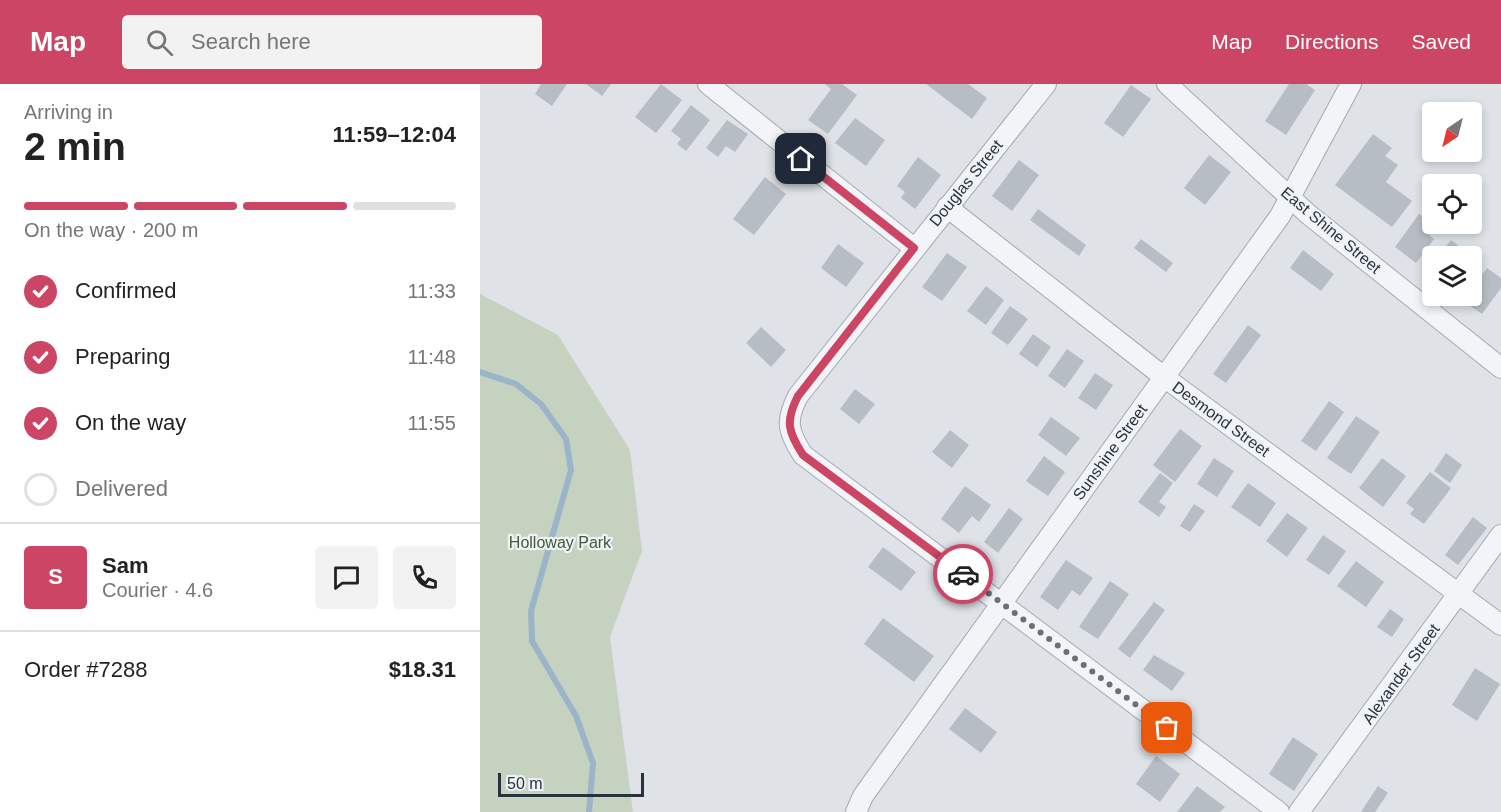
<!DOCTYPE html>
<html lang="en">
<head>
<meta charset="utf-8">
<style>
	:root { --surface:#fff; --page:#f2f2f2; --text:#222; --muted:#767676; --line:#e0e0e0; --accent:#cc4565 }
	body { margin:0; font-family:Helvetica,sans-serif; background:var(--page); color:var(--text); height:100vh; display:flex; flex-direction:column; font-size:22px; white-space:nowrap }
	* { box-sizing:border-box; margin:0 }
	p { font-size:20px; color:var(--muted) }
	.icon { flex:none; width:33px; height:33px; fill:none; stroke:currentColor; stroke-width:2; stroke-linecap:round; stroke-linejoin:round }
	.map { position:relative; flex:1; overflow:hidden }
	.panel { display:flex; flex-direction:column; background:var(--surface); width:480px }
	.panel>* { flex:none }
	.needle { width:39px; rotate:215deg }
	.fabs { position:absolute; left:942px; top:18px; display:grid; gap:12px }
	.fabs a { display:grid; place-items:center; width:60px; height:60px; border-radius:6px; background:var(--surface); box-shadow:0 3px 9px #0003; font-size:30px }
	.scale { position:absolute; left:18px; bottom:15px; width:146px; box-sizing:border-box; padding-left:6px; border:3px solid #28323f; border-top:0; font-size:16px; line-height:21px; white-space:nowrap; color:#28323f; -webkit-text-stroke:4px #eff2f6; paint-order:stroke }
	.pin { position:absolute; display:grid; place-items:center; width:51px; height:51px; color:#fff; margin:-26px; border-radius:12px; box-shadow:0 3px 9px #0006 }
	.courier { position:absolute; display:grid; place-items:center; width:60px; height:60px; margin:-30px; border:4px solid #cc4565; border-radius:50%; background:#fff; color:#222; box-shadow:0 2px 8px #0007 }
	.headline em { font-style:normal; font-weight:700 }
	.headline div { display:flex; flex-direction:column-reverse }
	.headline { display:flex; align-items:center; justify-content:space-between; height:102px; padding:0 24px }
	h1 { font-size:39px; font-weight:700; line-height:45px }
	.bar { display:grid; grid-template-columns:repeat(4,1fr); gap:9px 6px; align-content:center; height:72px; padding:0 24px }
	.bar i { height:8px; border-radius:4px; background:var(--line) }
	.bar .on { background:var(--accent) }
	.bar p { grid-column:span 4 }
	.line { display:flex; align-items:center; gap:15px; padding:0 24px; border-top:2px solid var(--line) }
	.line div { flex:1 }
	.round { display:grid; place-items:center; flex:none; width:63px; height:63px; border-radius:6px; background:var(--page) }
	ol { padding:0 24px; list-style:none }
	li { display:flex; align-items:center; gap:18px; height:66px }
	li p { margin-inline-start:auto }
	li .icon { padding:6px; border-radius:50%; background:var(--accent); color:#fff; stroke-width:4 }
	li:last-child { color:var(--muted) }
	li i { width:33px; height:33px; border:3px solid var(--line); border-radius:50% }
	header { display:flex; align-items:center; gap:36px; box-sizing:border-box; height:84px; padding:0 30px; background:var(--accent); color:#fff }
	header strong { font-size:28px }
	nav { display:flex; gap:33px; margin-inline-start:auto; font-size:21px }
	.search { width:420px; height:54px; background:var(--page); display:flex; align-items:center; gap:15px; box-sizing:border-box; padding:0 21px; border-radius:6px; color:var(--muted); font-size:22px }
	main { display:flex; flex:1; min-height:0 }
	.map>svg:first-child { display:block }
	.green { fill:#c6d2c0 }
	.lines { fill:none; stroke-linecap:round; stroke-linejoin:round }
	.stream { stroke:#9ab4c8; stroke-width:6 }
	.building { fill:#b6bdc5 }
	.minor-casing { stroke:#a4aab2; stroke-width:22 }
	.minor { stroke:#f2f4f7; stroke-width:20 }
	.done { stroke:#68707a; stroke-width:6; stroke-dasharray:0 10.8 }
	.route { stroke:#cc4565; stroke-width:8 }
	.labels { text-anchor:middle; dominant-baseline:central; stroke-width:4.5; stroke-linejoin:round; paint-order:stroke }
	.street-label { font-size:16px; fill:#28323f; stroke:#eff2f6 }
	.park-label { font-size:16px; fill:#405b36; stroke:#eff2f6 }
</style>
</head>
<body>
<header>
<strong>Map</strong>
<div class="search"><svg class="icon" aria-label="search" viewBox="0 0 24 24"><circle cx="10" cy="10" r="6"/><path d="M15 15l6 6"/></svg>Search here</div>
<nav><a>Map</a><a>Directions</a><a>Saved</a></nav>
</header>
<main>
<section class="panel">
<div class="headline"><div><h1>2 min</h1><p>Arriving in</p></div><em>11:59–12:04</em></div>
<div class="bar"><i class="on"></i><i class="on"></i><i class="on"></i><i></i><p>On the way · 200 m</p></div>
<ol>
<li><svg class="icon" aria-label="check" viewBox="0 0 24 24"><path d="M5 12l5 5 9-10"/></svg>Confirmed<p>11:33</p></li>
<li><svg class="icon" aria-label="check" viewBox="0 0 24 24"><path d="M5 12l5 5 9-10"/></svg>Preparing<p>11:48</p></li>
<li><svg class="icon" aria-label="check" viewBox="0 0 24 24"><path d="M5 12l5 5 9-10"/></svg>On the way<p>11:55</p></li>
<li><i></i>Delivered</li>
</ol>
<div class="line" style="height:108px"><b class="round" style="background:var(--accent);color:#fff">S</b><div><b>Sam</b><p>Courier · 4.6</p></div><a class="round"><svg class="icon" aria-label="chat" viewBox="0 0 24 24"><path d="M4 5h16v11H9l-5 4z"/></svg></a><a class="round"><svg class="icon" aria-label="phone" viewBox="0 0 24 24"><path d="M5 4h4l2 5-3 2q2 4 5 5l2-3 5 2v4C11 20 4 13 5 4z"/></svg></a></div>
<div class="line" style="height:78px"><div>Order #7288</div><b>$18.31</b></div>
</section>
<div class="map">
<svg width="1021" height="728" viewBox="0 0 1021 728">
	<rect width="100%" height="100%" fill="#dfe3e8"/>
	<path class="green" d="M0 210 78 251 150 366 162 467 130 553 153 728H0Z"/>
	<g class="lines">
		<path class="stream" d="M0 288 36 300 61 320 86 355 91 386 51 527 52 557 96 632 113 679 109 728"/>
	</g>
	<path class="building" d="M61 0H87L72 22 55 10Z
		M106 0H131L122 12Z
		M181 0 202 16 176 49 155 33Z
		M345 0H362L377 11 348 50 328 36 351 5Z
		M446 0H488L507 14 492 35Z
		M809 0H826L835 6 806 51 785 37Z
		M651 1 671 15 643 53 624 39Z
		M211 21 230 36 206 67 197 60 201 55 191 47Z
		M375 34 405 56 386 82 355 59Z
		M247 36 268 50 255 68 246 62 238 73 226 64Z
		M893 50 912 64 905 72 918 81 906 98 932 117 912 143 855 101Z
		M729 71 751 88 725 121 704 104Z
		M438 73 461 91 435 125 421 114 425 108 417 102Z
		M539 76 559 91 532 127 512 112Z
		M285 93 306 110 274 151 253 135Z
		M558 125 606 161 599 172 550 136Z
		M939 130 953 140 947 149 954 155 936 179 915 163Z
		M661 155 693 179 686 188 654 164Z
		M971 156 991 171 990 172H958Z
		M358 160 384 179 366 203 341 184Z
		M823 166 854 190 841 207 810 184Z
		M467 169 487 183 462 217 442 203Z
		M1007 184 1021 194V204L1002 230 983 217 986 212H992V204Z
		M506 202 524 216 506 241 487 227Z
		M530 222 548 235 528 261 511 249Z
		M768 241 781 251 746 299 733 290Z
		M281 243 306 266 291 283 266 259Z
		M553 250 571 263 557 283 539 270Z
		M587 265 604 277 585 304 568 292Z
		M615 289 633 301 616 326 598 314Z
		M375 305 395 320 379 340 360 325Z
		M849 317 864 328 836 367 821 357Z
		M876 332 900 348 871 390 847 374Z
		M571 333 600 354 586 372 558 351Z
		M700 345 722 362 695 398 673 381Z
		M470 346 489 361 472 384 452 368Z
		M966 369 982 381 970 399 954 387Z
		M564 372 585 388 568 412 546 397Z
		M734 374 754 387 737 413 717 400Z
		M902 374 926 392 903 423 879 404Z
		M950 388 971 404 944 440 930 430 934 425 926 419Z
		M680 389 693 399 679 418 686 423 679 433 658 418Z
		M768 399 796 419 780 443 751 423Z
		M485 402 511 421 499 438 492 432 479 449 461 435Z
		M714 420 725 427 710 448 700 442Z
		M529 424 543 435 518 469 504 458Z
		M807 429 828 444 807 473 786 457Z
		M993 433 1007 444 978 481 965 471Z
		M843 451 866 467 849 491 826 476Z
		M403 463 436 488 421 507 388 483Z
		M586 476 613 494 600 512 592 506 578 526 560 513Z
		M876 477 904 498 886 523 857 502Z
		M630 497 649 510 618 555 599 543Z
		M674 518 685 526 650 574 638 565Z
		M910 525 924 535 912 553 897 543Z
		M403 534 454 572 434 598 384 560Z
		M674 571 705 589 692 607 663 586Z
		M995 584 1020 600 997 637 972 621Z
		M485 624 517 648 501 669 469 645Z
		M813 653 838 670 814 707 789 690Z
		M676 672 700 690 680 718 656 700Z
		M717 702 745 723 740 728H697Z
		M898 702 908 709 895 728H881Z"/>
	<g class="lines">
		<defs>
			<path id="minor" d="M228 0 434 164
				M566 0 318 312C305 337 308 348 323 371L799 728
				M687 0 828 130 1021 284
				M467 123 684 293 1021 541
				M376 728 383 712 800 132 871 0
				M819 728 1021 451"/>
		</defs>
		<use href="#minor" class="minor-casing"/>
		<use href="#minor" class="minor"/>
	</g>
	<g class="lines">
		<path class="done" d="M483 490 687 644"/>
		<path class="route" d="M321 75 434 164 318 312C305 337 308 348 323 371L483 490"/>
	</g>
	<g class="labels">
		<g class="street-label">
			<text transform="translate(486 99) rotate(-51)">Douglas Street</text>
			<text transform="translate(851 146) rotate(40)">East Shine Street</text>
			<text transform="translate(741 335) rotate(36)">Desmond Street</text>
			<text transform="translate(630 368) rotate(-54)">Sunshine Street</text>
			<text transform="translate(921 590) rotate(-54)">Alexander Street</text>
		</g>
		<g class="park-label">
			<text x="80" y="458">Holloway Park</text>
		</g>
	</g>
</svg>
<div class="fabs">
<a><svg class="needle" viewBox="-14 -14 28 28"><path d="M0-13l5 13h-10z" fill="#e53935"/><path d="M0 13l5-13h-10z" fill="#767676"/></svg></a>
<a><svg class="icon" aria-label="locate" viewBox="0 0 24 24"><circle cx="12" cy="12" r="6"/><path d="M12 2v4M12 18v4M2 12h4M18 12h4"/></svg></a>
<a><svg class="icon" aria-label="layers" viewBox="0 0 24 24"><path d="M12 4l9 5-9 5-9-5zM3 14l9 5 9-5"/></svg></a>
</div>
<div class="scale">50 m</div>
<div class="pin" style="left:687px;top:644px;background:#ea580c"><svg class="icon" aria-label="bag" viewBox="0 0 24 24"><path d="M5 8h14l-1 12H6zM9 8a3 3 0 0 1 6 0"/></svg></div>
<div class="pin" style="left:321px;top:75px;background:#1f2937"><svg class="icon" aria-label="home" viewBox="0 0 24 24"><path d="M3 11l9-7 9 7M6 9v11h12V9"/></svg></div>
<div class="courier" style="left:483px;top:490px"><svg class="icon" aria-label="car" viewBox="0 0 24 24"><path d="M5 17H2v-5l4-1 3-4h7l3 4 3 1v5h-3M9 17h6M6 11h13"/><circle cx="7" cy="17" r="2"/><circle cx="17" cy="17" r="2"/></svg></div>
</div>
</main>
</body>
</html>
